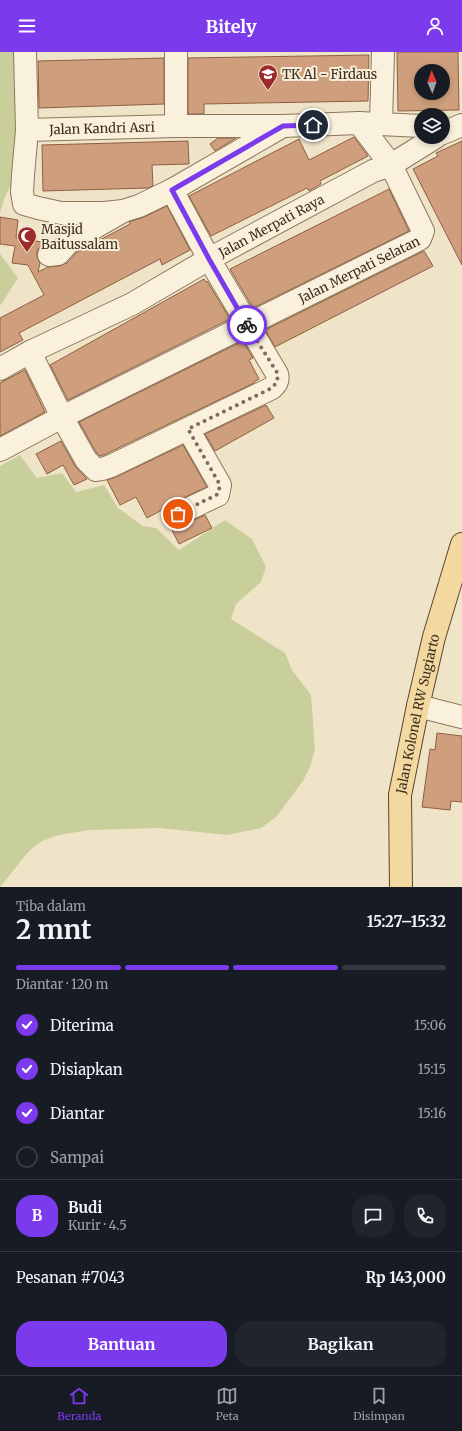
<!DOCTYPE html>
<html lang="id">
<head>
<meta charset="utf-8">
<style>
	:root { --surface:#171b24; --page:#20242c; --text:#f1f3f6; --muted:#9ea1a6; --line:#363941; --accent:#7c3aed }
	body { margin:0; font-family:Merriweather,serif; background:var(--page); color:var(--text); height:100vh; display:flex; flex-direction:column; font-size:15px; white-space:nowrap }
	* { box-sizing:border-box; margin:0 }
	p { font-size:13px; color:var(--muted) }
	.icon { flex:none; width:22px; height:22px; fill:none; stroke:currentColor; stroke-width:2; stroke-linecap:round; stroke-linejoin:round }
	.map { position:relative; height:835px; overflow:hidden }
	.sheet { display:flex; flex-direction:column; background:var(--surface); flex:1 }
	.sheet>* { flex:none }
	.needle { width:26px; rotate:358deg }
	.buttons { position:absolute; left:414px; top:12px; display:grid; gap:8px }
	.buttons a { display:grid; place-items:center; width:36px; height:36px; border-radius:50%; background:var(--surface); box-shadow:0 2px 6px #0003; font-size:20px }
	.pin { position:absolute; display:grid; place-items:center; width:34px; height:34px; color:#fff; margin:-17px; border:2px solid #fff; border-radius:50%; box-shadow:0 1px 4px #0007 }
	.courier { position:absolute; display:grid; place-items:center; width:40px; height:40px; margin:-20px; border:3px solid #7c3aed; border-radius:50%; background:#fff; color:#222; box-shadow:0 1px 5px #0007 }
	.summary em { font-style:normal; font-weight:700 }
	.summary div { display:flex; flex-direction:column-reverse }
	.summary { display:flex; align-items:center; justify-content:space-between; height:68px; padding:0 16px }
	h1 { font-size:26px; font-weight:700; line-height:30px }
	.bar { display:grid; grid-template-columns:repeat(4,1fr); gap:6px 4px; align-content:center; height:48px; padding:0 16px }
	.bar i { height:5px; border-radius:3px; background:var(--line) }
	.bar .active { background:var(--accent) }
	.bar p { grid-column:span 4 }
	.line { display:flex; align-items:center; gap:10px; padding:0 16px; border-top:1px solid var(--line) }
	.line div { flex:1 }
	.round { display:grid; place-items:center; flex:none; width:42px; height:42px; border-radius:16px; background:var(--page) }
	ol { padding:0 16px; list-style:none }
	li { display:flex; align-items:center; gap:12px; height:44px }
	li p { margin-inline-start:auto }
	li .icon { padding:4px; border-radius:50%; background:var(--accent); color:#fff; stroke-width:4 }
	li:last-child { color:var(--muted) }
	li i { width:22px; height:22px; border:2px solid var(--line); border-radius:50% }
	.button { display:flex; gap:8px; margin-top:auto; padding:8px 16px }
	.button a { flex:1; height:46px; border-radius:16px; background:var(--accent); color:#fff; font-size:16px; font-weight:700; line-height:46px; text-align:center }
	.button a+a { background:var(--page); color:var(--text) }
	header { display:flex; justify-content:space-between; align-items:center; height:52px; padding:0 16px; background:var(--accent); color:#fff; font-size:18px; font-weight:700 }
	.tab-bar { display:flex; justify-content:space-around; align-items:center; height:56px; border-top:1px solid var(--line); background:var(--surface); font-size:11px; color:var(--muted) }
	.tab-bar a { display:grid; justify-items:center; gap:2px }
	.tab-bar .active { color:var(--accent) }
	.map>svg:first-child { display:block }
	.green { fill:#c9cf9b }
	.building { fill:#cf9f7d; stroke:#8d5f41; fill-rule:evenodd }
	.lines { fill:none; stroke-linecap:round; stroke-linejoin:round }
	.minor-casing { stroke:#8d765c; stroke-width:24 }
	.major-casing { stroke:#5b4430; stroke-width:24 }
	.minor { stroke:#faf1dc; stroke-width:22 }
	.major { stroke:#f3d9a0; stroke-width:22 }
	.done { stroke:#7c6e5b; stroke-width:4; stroke-dasharray:0 7.2 }
	.route { stroke:#7c3aed; stroke-width:5 }
	.labels { text-anchor:middle; dominant-baseline:central; stroke-width:4; stroke-linejoin:round; paint-order:stroke }
	.poi-label { font-size:13px; fill:#3d2e20; stroke:#f7eed8; text-anchor:start }
	.street-label { font-size:13px; fill:#3d2e20; stroke:#f7eed8 }
</style>
</head>
<body>
<header><svg class="icon" aria-label="menu" viewBox="0 0 24 24"><path d="M4 6h16M4 12h16M4 18h16"/></svg>Bitely<svg class="icon" aria-label="person" viewBox="0 0 24 24"><circle cx="12" cy="8" r="4"/><path d="M4 21q1-7 8-7t8 7"/></svg></header>
<div class="map">
<svg width="462" height="835" viewBox="0 0 462 835">
	<rect width="100%" height="100%" fill="#f0e4c8"/>
	<path class="green" d="M0 0H15V125L4 147 0 161Z
		M0 202 18 226 0 254Z
		M20 403 37 426 62 421 76 440 104 433 118 456 143 474 156 476 179 498 225 468 252 487 266 515 261 530 236 552 231 567 285 601 292 618 311 643 315 697 310 715 303 729 276 765 261 776 227 783 160 776 90 778 59 783 42 789 29 799 0 835V414Z"/>
	<path class="building" d="M397 0H458L459 58 398 59ZM421 19H443V41H421Z
		M369 3 368 49 204 52V62H188V6Z
		M164 6V52L39 56 38 9Z
		M354 85 368 104 320 129 321 132 309 139 307 136 211 184 189 144 299 87 309 108Z
		M218 86H236L215 99 210 92Z
		M188 89 189 112 152 113 153 134 148 136 43 139 42 93Z
		M462 89V213L413 117 438 104 436 101Z
		M389 137 409 179 253 256 230 217Z
		M167 154 190 198 162 213 160 207 40 270 19 281 23 288 0 300V266L44 243 28 213 12 211 15 194 0 192V165L18 168 16 186 42 190V193L37 198V204L40 211 38 220 48 215 59 214 67 211 77 200 130 172 129 170 144 165Z
		M424 199 433 214 275 295 265 278Z
		M204 227 206 230 207 229 230 267 68 348 50 313Z
		M243 289 253 306 249 308 259 327 254 330V331L106 402 100 404 96 400 79 370Z
		M25 318 45 360 0 384V331Z
		M266 353 274 366 215 399 205 382Z
		M61 389 75 414 87 427 74 433 63 413 47 422 36 402Z
		M183 393 207 435 172 451 168 455 166 461 167 467 171 472 177 474 183 473 205 463 212 476 179 492 162 458 147 466 136 445 120 453 107 428 116 425Z
		M437 681 462 684V750L451 749 450 758 422 755 430 697 435 698Z"/>
	<g class="lines">
		<defs>
			<g id="minor">
				<path d="M25 0 27 78 23 123 22 140 24 152 38 156 61 161H104L123 159 139 154 172 138 283 74"/>
				<path d="M176 0V74"/>
				<path d="M381 71 383 0"/>
				<path id="s1" d="M27 78 176 74H283L359 71 421 74"/>
				<path d="M443 81 462 73"/>
				<path d="M49 203 58 202 69 190 120 161"/>
				<path d="M30 300 62 365 86 408 96 418 102 417 111 414 272 336C276 332 279 329 277 322L209 207 172 138"/>
				<path id="s2" d="M0 317 30 300 132 252 209 207 373 119 391 113 436 85"/>
				<path id="s3" d="M0 398 62 365 420 187 423 179 391 113 359 71"/>
				<path d="M178 462 218 443 220 433 188 377"/>
				<path d="M418 654 462 665"/>
			</g>
			<g id="major">
				<path id="s4" d="M401 835 400 743 418 654 434 585 462 492"/>
			</g>
		</defs>
		<use href="#minor" class="minor-casing"/>
		<use href="#major" class="major-casing"/>
		<use href="#minor" class="minor"/>
		<use href="#major" class="major"/>
	</g>
	<g class="lines">
		<path class="done" d="M178 462 218 442 220 433 188 377 272 336 277 330 278 322 247 273"/>
		<path class="route" d="M247 273 209 207 172 138 283 74 313 73"/>
	</g>
	<defs>
		<symbol id="school-pin" viewBox="-11 -11 22 30"><path d="M0 17L-7.5 6A9.5 9.5 0 1 1 7.5 6Z" fill="#9e2a2b" stroke="#f7eed8"/><path d="M0-5L7-2L0 1L-7-2ZM-4 1L0 2.5L4 1V4Q0 6-4 4Z" fill="#fff"/></symbol>
		<symbol id="mosque-pin" viewBox="-11 -11 22 30"><path d="M0 17L-7.5 6A9.5 9.5 0 1 1 7.5 6Z" fill="#9e2a2b" stroke="#f7eed8"/><path d="M3.5-4.9A6 6 0 1 0 3.5 4.9A5 5 0 1 1 3.5-4.9Z" fill="#fff"/></symbol>
	</defs>
	<g fill-rule="evenodd">
		<use href="#school-pin" x="257" y="11" width="22" height="30"/>
		<use href="#mosque-pin" x="16" y="173" width="22" height="30"/>
	</g>
	<g class="labels">
		<g class="poi-label">
			<text x="282" y="22">TK Al - Firdaus</text>
			<text x="41" y="177">Masjid<tspan x="41" dy="15">Baitussalam</tspan></text>
		</g>
		<g class="street-label">
			<text stroke="none"><textPath href="#s1" startOffset="75">Jalan Kandri Asri</textPath></text>
			<text stroke="none"><textPath href="#s2" startOffset="307">Jalan Merpati Raya</textPath></text>
			<text stroke="none"><textPath href="#s3" startOffset="402">Jalan Merpati Selatan</textPath></text>
			<text stroke="none"><textPath href="#s4" startOffset="175">Jalan Kolonel RW Sugiarto</textPath></text>
		</g>
	</g>
</svg>
<div class="buttons">
<a><svg class="needle" viewBox="-14 -14 28 28"><path d="M0-13l5 13h-10z" fill="#e53935"/><path d="M0 13l5-13h-10z" fill="#9ea1a6"/></svg></a>
<a><svg class="icon" aria-label="layers" viewBox="0 0 24 24"><path d="M12 4l9 5-9 5-9-5zM3 14l9 5 9-5"/></svg></a>
</div>
<div class="pin" style="left:178px;top:462px;background:#ea580c"><svg class="icon" aria-label="bag" viewBox="0 0 24 24"><path d="M5 8h14l-1 12H6zM9 8a3 3 0 0 1 6 0"/></svg></div>
<div class="pin" style="left:313px;top:73px;background:#1f2937"><svg class="icon" aria-label="home" viewBox="0 0 24 24"><path d="M3 11l9-7 9 7M6 9v11h12V9"/></svg></div>
<div class="courier" style="left:247px;top:273px"><svg class="icon" aria-label="bike" viewBox="0 0 24 24"><circle cx="6" cy="16" r="4"/><circle cx="18" cy="16" r="4"/><path d="M6 16l4-8h5l3 8M10 8l3 8H6M13 5h3"/></svg></div>
</div>
<section class="sheet">
<div class="summary"><div><h1>2 mnt</h1><p>Tiba dalam</p></div><em>15:27–15:32</em></div>
<div class="bar"><i class="active"></i><i class="active"></i><i class="active"></i><i></i><p>Diantar · 120 m</p></div>
<ol>
<li><svg class="icon" aria-label="check" viewBox="0 0 24 24"><path d="M5 12l5 5 9-10"/></svg>Diterima<p>15:06</p></li>
<li><svg class="icon" aria-label="check" viewBox="0 0 24 24"><path d="M5 12l5 5 9-10"/></svg>Disiapkan<p>15:15</p></li>
<li><svg class="icon" aria-label="check" viewBox="0 0 24 24"><path d="M5 12l5 5 9-10"/></svg>Diantar<p>15:16</p></li>
<li><i></i>Sampai</li>
</ol>
<div class="line" style="height:72px"><b class="round" style="background:var(--accent);color:#fff">B</b><div><b>Budi</b><p>Kurir · 4.5</p></div><a class="round"><svg class="icon" aria-label="chat" viewBox="0 0 24 24"><path d="M4 5h16v11H9l-5 4z"/></svg></a><a class="round"><svg class="icon" aria-label="phone" viewBox="0 0 24 24"><path d="M5 4h4l2 5-3 2q2 4 5 5l2-3 5 2v4C11 20 4 13 5 4z"/></svg></a></div>
<div class="line" style="height:52px"><div>Pesanan #7043</div><b>Rp 143,000</b></div>
<div class="button"><a>Bantuan</a><a>Bagikan</a></div>
</section>
<nav class="tab-bar">
<a class="active"><svg class="icon" aria-label="home" viewBox="0 0 24 24"><path d="M3 11l9-7 9 7M6 9v11h12V9"/></svg>Beranda</a>
<a><svg class="icon" aria-label="map" viewBox="0 0 24 24"><path d="M3 6l6-2 6 2 6-2v14l-6 2-6-2-6 2zM9 4v14M15 6v14"/></svg>Peta</a>
<a><svg class="icon" aria-label="saved" viewBox="0 0 24 24"><path d="M7 4h10v16l-5-4-5 4z"/></svg>Disimpan</a>
</nav>
</body>
</html>
